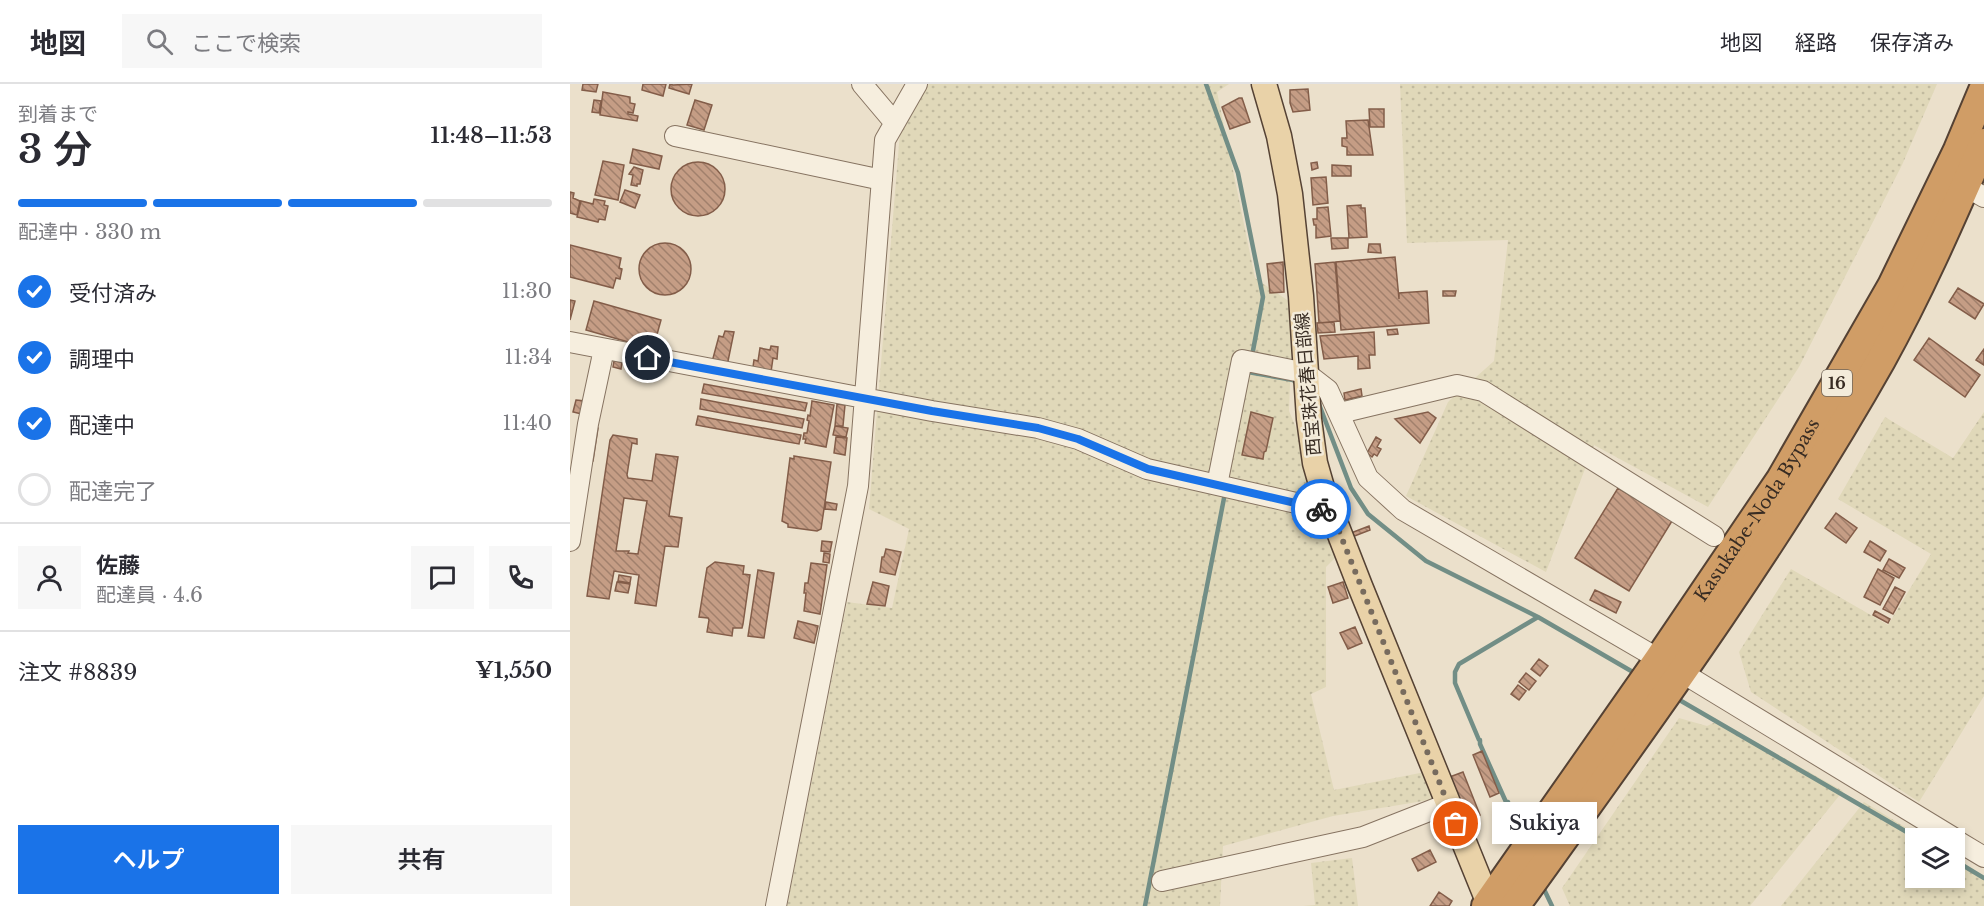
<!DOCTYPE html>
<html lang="ja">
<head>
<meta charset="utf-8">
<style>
	:root { --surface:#fff; --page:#f7f7f7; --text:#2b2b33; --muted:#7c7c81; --line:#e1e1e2; --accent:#1a73e8 }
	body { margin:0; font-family:"Libre Baskerville","Noto Sans JP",serif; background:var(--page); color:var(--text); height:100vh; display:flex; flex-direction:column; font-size:22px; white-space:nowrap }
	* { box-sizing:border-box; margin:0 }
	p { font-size:20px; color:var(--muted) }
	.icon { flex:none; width:33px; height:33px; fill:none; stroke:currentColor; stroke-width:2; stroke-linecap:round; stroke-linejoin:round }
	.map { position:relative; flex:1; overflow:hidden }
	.details { display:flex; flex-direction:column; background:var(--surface); width:570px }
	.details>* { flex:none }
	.fabs { position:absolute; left:1335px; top:744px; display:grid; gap:12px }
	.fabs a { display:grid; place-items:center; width:60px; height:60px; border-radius:0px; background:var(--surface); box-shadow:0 3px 9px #0003; font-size:30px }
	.pin { position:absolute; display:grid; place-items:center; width:51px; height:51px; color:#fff; margin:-26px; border:3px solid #fff; border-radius:50%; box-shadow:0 2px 6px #0007 }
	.courier { position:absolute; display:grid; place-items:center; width:60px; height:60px; margin:-30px; border:4px solid #1a73e8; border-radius:50%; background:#fff; color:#222; box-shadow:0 2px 8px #0007 }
	.bubble { position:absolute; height:42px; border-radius:0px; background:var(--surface); box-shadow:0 3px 9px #0003; font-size:20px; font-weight:600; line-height:42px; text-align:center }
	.head em { font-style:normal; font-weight:600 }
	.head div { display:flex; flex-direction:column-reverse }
	.head { display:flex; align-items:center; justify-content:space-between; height:102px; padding:0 18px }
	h1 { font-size:39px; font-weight:600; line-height:45px }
	.bar { display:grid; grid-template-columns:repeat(4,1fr); gap:9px 6px; align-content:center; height:72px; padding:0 18px }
	.bar i { height:8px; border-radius:4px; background:var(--line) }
	.bar .current { background:var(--accent) }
	.bar p { grid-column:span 4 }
	.line { display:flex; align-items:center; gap:15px; padding:0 18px; border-top:2px solid var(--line) }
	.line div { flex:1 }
	.round { display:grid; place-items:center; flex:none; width:63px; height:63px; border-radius:0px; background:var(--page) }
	ol { padding:0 18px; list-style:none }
	li { display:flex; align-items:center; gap:18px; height:66px }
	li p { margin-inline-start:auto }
	li .icon { padding:6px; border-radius:50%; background:var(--accent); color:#fff; stroke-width:4 }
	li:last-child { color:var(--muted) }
	li i { width:33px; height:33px; border:3px solid var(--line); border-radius:50% }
	.cta { display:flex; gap:12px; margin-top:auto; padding:12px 18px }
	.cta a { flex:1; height:69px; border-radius:0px; background:var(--accent); color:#fff; font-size:24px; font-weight:600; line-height:69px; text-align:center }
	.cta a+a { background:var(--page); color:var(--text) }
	header { display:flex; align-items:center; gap:36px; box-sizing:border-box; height:84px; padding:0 30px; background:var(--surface); border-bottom:2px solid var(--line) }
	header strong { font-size:28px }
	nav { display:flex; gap:33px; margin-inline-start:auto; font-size:21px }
	.search { width:420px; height:54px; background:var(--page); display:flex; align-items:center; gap:15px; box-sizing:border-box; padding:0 21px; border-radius:0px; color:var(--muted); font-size:22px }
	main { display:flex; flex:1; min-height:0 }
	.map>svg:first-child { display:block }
	.farmland { fill:url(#farmland-dots) }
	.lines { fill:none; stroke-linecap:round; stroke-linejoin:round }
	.stream { stroke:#728e86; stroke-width:4.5 }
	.building { fill:url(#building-back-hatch); stroke:#835d49; stroke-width:1.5; fill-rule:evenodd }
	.minor-casing { stroke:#867361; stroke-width:22 }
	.major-casing { stroke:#554234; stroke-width:27 }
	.highway-casing { stroke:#554234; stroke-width:32 }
	.minor { stroke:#f6eede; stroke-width:20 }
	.major { stroke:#e9d2a8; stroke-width:24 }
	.highway { stroke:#d09d66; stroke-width:28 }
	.done { stroke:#776b5e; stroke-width:6; stroke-dasharray:0 10.8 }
	.route { stroke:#1a73e8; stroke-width:8 }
	.labels { text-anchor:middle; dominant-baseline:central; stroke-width:5; stroke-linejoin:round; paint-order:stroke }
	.shield { fill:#f3ebda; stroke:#70655a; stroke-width:1.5 }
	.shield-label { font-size:16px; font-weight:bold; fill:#382c23 }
	.street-label { font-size:18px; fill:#382c23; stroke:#f3ebda }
</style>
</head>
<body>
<header>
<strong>地図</strong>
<div class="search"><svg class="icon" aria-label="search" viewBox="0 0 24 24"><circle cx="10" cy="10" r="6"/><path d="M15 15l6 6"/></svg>ここで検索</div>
<nav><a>地図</a><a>経路</a><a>保存済み</a></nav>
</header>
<main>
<section class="details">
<div class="head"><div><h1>3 分</h1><p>到着まで</p></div><em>11:48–11:53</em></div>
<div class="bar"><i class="current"></i><i class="current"></i><i class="current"></i><i></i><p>配達中 · 330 m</p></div>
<ol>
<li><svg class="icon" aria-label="check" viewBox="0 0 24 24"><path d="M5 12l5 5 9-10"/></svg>受付済み<p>11:30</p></li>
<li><svg class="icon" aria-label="check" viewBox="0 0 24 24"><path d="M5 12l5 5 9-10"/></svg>調理中<p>11:34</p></li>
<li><svg class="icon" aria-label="check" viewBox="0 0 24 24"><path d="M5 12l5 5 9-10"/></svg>配達中<p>11:40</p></li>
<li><i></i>配達完了</li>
</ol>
<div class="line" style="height:108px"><a class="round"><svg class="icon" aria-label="person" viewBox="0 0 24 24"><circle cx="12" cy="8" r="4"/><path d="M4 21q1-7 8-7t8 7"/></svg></a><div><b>佐藤</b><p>配達員 · 4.6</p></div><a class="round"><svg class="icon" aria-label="chat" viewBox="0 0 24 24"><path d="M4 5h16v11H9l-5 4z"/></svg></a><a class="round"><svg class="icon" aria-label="phone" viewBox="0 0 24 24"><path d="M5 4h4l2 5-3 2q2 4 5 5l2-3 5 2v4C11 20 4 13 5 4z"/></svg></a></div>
<div class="line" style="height:78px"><div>注文 #8839</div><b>¥1,550</b></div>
<div class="cta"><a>ヘルプ</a><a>共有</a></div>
</section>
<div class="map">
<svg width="1414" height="822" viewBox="0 0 1414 822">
	<defs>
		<pattern id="farmland-dots" width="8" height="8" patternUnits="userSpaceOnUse" patternTransform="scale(1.5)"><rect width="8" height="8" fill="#e0d8b9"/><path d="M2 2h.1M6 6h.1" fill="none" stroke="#c1ba9f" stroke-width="1.8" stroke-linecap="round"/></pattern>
		<pattern id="building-back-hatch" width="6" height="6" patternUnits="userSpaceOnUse" patternTransform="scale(1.5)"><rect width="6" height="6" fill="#c59d85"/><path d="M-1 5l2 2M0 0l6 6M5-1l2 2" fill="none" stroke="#a1806c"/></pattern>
	</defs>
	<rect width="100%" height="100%" fill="#ebe0cb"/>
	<path class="farmland" d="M353 0H659L647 8 685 194 723 220 719 327 776 463 756 483V603L741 610 764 706 855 688 865 715 763 732 653 762 650 822H217L277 518 322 524 339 445 299 425 331 36Z
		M830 0H1367L1332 81 1229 283 1138 423 1024 361 976 488 836 412 878 318 924 277 938 156 837 159Z
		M1414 328V612L1349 718 1181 608 1169 568 1221 485 1318 541 1361 470 1268 415 1315 333 1383 374Z
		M1109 634 1137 642 1148 637 1273 707 1180 822H1000L992 804Z
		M1294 718 1353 754H1346V794H1384L1385 774 1414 792V822H1211Z
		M782 774 788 822H733L745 821 741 779Z"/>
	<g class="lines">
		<path class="stream" d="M636 0 668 89 693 213 682 272
			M678 288 723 296 729 301
			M747 315 781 404 798 430 856 477 968 533 1068 591
			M1106 614 1347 754
			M952 755 938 718H936L910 660V656H909L885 599V588L889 580 968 533
			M1384 776 1414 794
			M972 801 982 822
			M575 822 655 409"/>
	</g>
	<path class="building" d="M13 0H28L26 8 12 6Z
		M73 0H96L93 12 72 6Z
		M100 0 103 1 122 0 119 10 99 4Z
		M738 5 740 26 723 28 720 19V6Z
		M33 8 60 13V19L65 20 63 29 58 28V30L68 32 67 37 30 31Z
		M669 14H672L680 38 660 45 652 23Z
		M24 16 31 17 29 29 22 28Z
		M125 16 142 21 134 46 117 41Z
		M799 25H814V43H800Z
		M798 36 803 71H777V63L772 62V54H777L776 37Z
		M63 65 92 72 89 85 60 79Z
		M33 77 54 81 48 116 25 111Z
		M101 105a27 27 0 1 1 54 0a27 27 0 1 1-54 0Z
		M747 78 748 84 742 86 741 79Z
		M762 81 781 82V92H762Z
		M64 83 73 86 70 100H67V102L61 101 63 91 59 90Z
		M756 93 758 119 743 121 741 94Z
		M55 106 70 111 65 124 50 118Z
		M0 108 4 109 3 114 10 117 7 131 0 129Z
		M24 115 35 117 34 121 38 122 35 136 29 135 28 138 7 133 11 117 23 120Z
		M791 121V124H795L797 153 779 154 777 122Z
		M758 123 761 152 746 154V141H744L743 135H747V124Z
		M761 154H778V164L762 165Z
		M69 185a26 26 0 1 1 52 0a26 26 0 1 1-52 0Z
		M799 160H810L811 169 798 168Z
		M0 161 51 174 49 184 52 185 50 195 46 194 43 204 0 193Z
		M825 173 829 215V209L857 207 859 239 771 246 766 178Z
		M713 178 714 208 700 209 697 180Z
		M765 178 770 237 749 239 745 180Z
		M1388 204 1414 220 1405 235 1379 218Z
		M873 207H886L885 212H873Z
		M0 216 5 217 0 236Z
		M24 217 91 236 83 265 16 246Z
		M764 238 765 248 748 249 747 239Z
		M827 245 828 250 818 251 817 246Z
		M155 247 164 248 157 282 142 278 149 252 153 253Z
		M804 248 805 271H799L800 284 788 285V272L754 275 750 252Z
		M1359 254 1410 291 1395 313 1344 276Z
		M201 262 208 263 207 275 203 274 201 288 186 286 187 284 183 283 184 276 188 277 190 264 200 266Z
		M1414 265V281L1406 276Z
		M44 277 52 278 51 285 43 283Z
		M134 300 237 319 235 327 132 309Z
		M791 305 792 312 775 316 774 309Z
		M131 315 234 335 232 344 130 325Z
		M6 316 15 317 12 330 3 328Z
		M242 317 264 321 256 363 235 359 236 355H233L234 349H237L239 337 237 336 238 331 240 332Z
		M267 320 275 321 273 342H265Z
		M681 328 703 334 696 367 694 368 693 375 672 371Z
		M858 328 866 334 850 359 825 335Z
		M128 332 231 351 229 360 126 341Z
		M265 342 278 344 276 353 263 351Z
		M24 343 28 344 23 377H20Z
		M43 351 67 355V360L62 359 57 391 58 394 82 397 86 370 108 373 99 432 112 434 108 463 95 462 86 522 65 519 69 491 44 487 39 515 17 512 40 356ZM54 414 77 417 68 470 58 469 59 467H46Z
		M266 353 277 354 275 371 264 369Z
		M806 353 811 356 807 363 811 365 807 372 804 370 802 373 797 369Z
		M224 372 261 378 251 445 247 447 218 443V440L212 437 220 374 224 375Z
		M1048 404 1102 437 1059 507 1005 474Z
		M256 418 267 420 266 426 255 425Z
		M1266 429 1287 444 1276 459 1255 444Z
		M799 442 800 446 782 453 781 449Z
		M252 457 262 458 260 468 251 467Z
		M1300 457 1316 467 1310 477 1294 468Z
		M316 465 331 468 325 491 310 488 312 473H314Z
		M254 469 260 470 259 479 253 478Z
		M1319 475 1335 484 1329 494 1313 486Z
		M145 478 174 482 173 490 180 491 173 540 172 544H163L162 552 137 548 139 536 138 534 129 533 137 484Z
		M241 479 257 481 250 530 234 527 236 509H234L235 499H238Z
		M1308 485 1324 494 1310 521 1294 513Z
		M188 486 204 489 194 554 178 552Z
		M49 491 61 493 60 499 48 497Z
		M47 498 60 500 58 509 45 507Z
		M303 498 319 502 315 522 297 520Z
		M773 498 778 514 763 519 758 503Z
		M1325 503 1335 508 1323 530 1313 525Z
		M1025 506 1051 518 1046 529 1020 516Z
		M1305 527 1320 535 1318 539 1303 531Z
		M228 537 248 542 244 559 224 554Z
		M785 543 792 559 778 565 770 549Z
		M969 575 978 582 970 592 961 585Z
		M956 589 966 597 959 606 949 598Z
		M948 601 956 607 949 616 941 610Z
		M912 667 929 709 920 713 903 671Z
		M893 688 910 731 894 737 877 694Z
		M860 766 866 778 848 787 842 775Z
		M869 808 882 817 879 822H860Z"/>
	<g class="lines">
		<defs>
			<path id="minor" d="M292 0 324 38
				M105 52 312 96
				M1395 102 1414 113
				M0 258 362 327 468 344 508 355 577 385 761 427
				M770 329 887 301 913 307 1144 452
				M647 401 672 276 736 289 758 306 798 394 833 426 1111 588 1384 754
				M0 457 18 340 34 265
				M1384 755 1414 773
				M592 797 793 753 877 720
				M206 822 288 402 315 56 347 0"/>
			<path id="major" d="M694 0 709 52 720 110 731 212 739 335 745 379 753 407 790 502 920 822"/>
			<g id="highway">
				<path id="s1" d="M916 822 1089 575 1211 395 1322 202 1388 66 1414 4"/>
				<path d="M945 822C1073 644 1203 467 1311 276 1350 206 1382 132 1414 59"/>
			</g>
		</defs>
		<use href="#minor" class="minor-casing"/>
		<use href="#major" class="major-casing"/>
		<use href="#highway" class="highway-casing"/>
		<use href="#minor" class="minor"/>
		<use href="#major" class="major"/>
		<use href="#highway" class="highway"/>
	</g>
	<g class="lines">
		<path class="done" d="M751 425 761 427 886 740"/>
		<path class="route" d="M78 274 362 327 468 344 508 355 578 385 751 425"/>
	</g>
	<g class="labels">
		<rect class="shield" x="1252" y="286" width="30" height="26" rx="4.5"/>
		<g class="shield-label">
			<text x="1267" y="299">16</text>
		</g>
		<g class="street-label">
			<text transform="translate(738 300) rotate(-95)">西宝珠花春日部線</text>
			<text stroke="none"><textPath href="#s1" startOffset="480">Kasukabe-Noda Bypass</textPath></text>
		</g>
	</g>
</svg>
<div class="fabs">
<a><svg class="icon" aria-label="layers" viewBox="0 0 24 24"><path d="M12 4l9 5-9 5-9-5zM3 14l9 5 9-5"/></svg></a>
</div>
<div class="pin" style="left:886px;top:740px;background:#ea580c"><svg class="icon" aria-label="bag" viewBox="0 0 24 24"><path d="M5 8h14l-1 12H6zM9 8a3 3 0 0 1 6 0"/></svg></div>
<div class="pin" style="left:78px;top:274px;background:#1f2937"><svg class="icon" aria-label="home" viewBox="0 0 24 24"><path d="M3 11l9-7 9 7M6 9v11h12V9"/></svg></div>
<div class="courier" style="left:751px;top:425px"><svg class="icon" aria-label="bike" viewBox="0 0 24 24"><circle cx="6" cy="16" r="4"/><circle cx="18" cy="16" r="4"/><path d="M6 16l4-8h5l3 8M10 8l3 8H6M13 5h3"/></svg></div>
<div class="bubble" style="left:922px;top:718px;width:105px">Sukiya</div>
</div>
</main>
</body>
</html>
